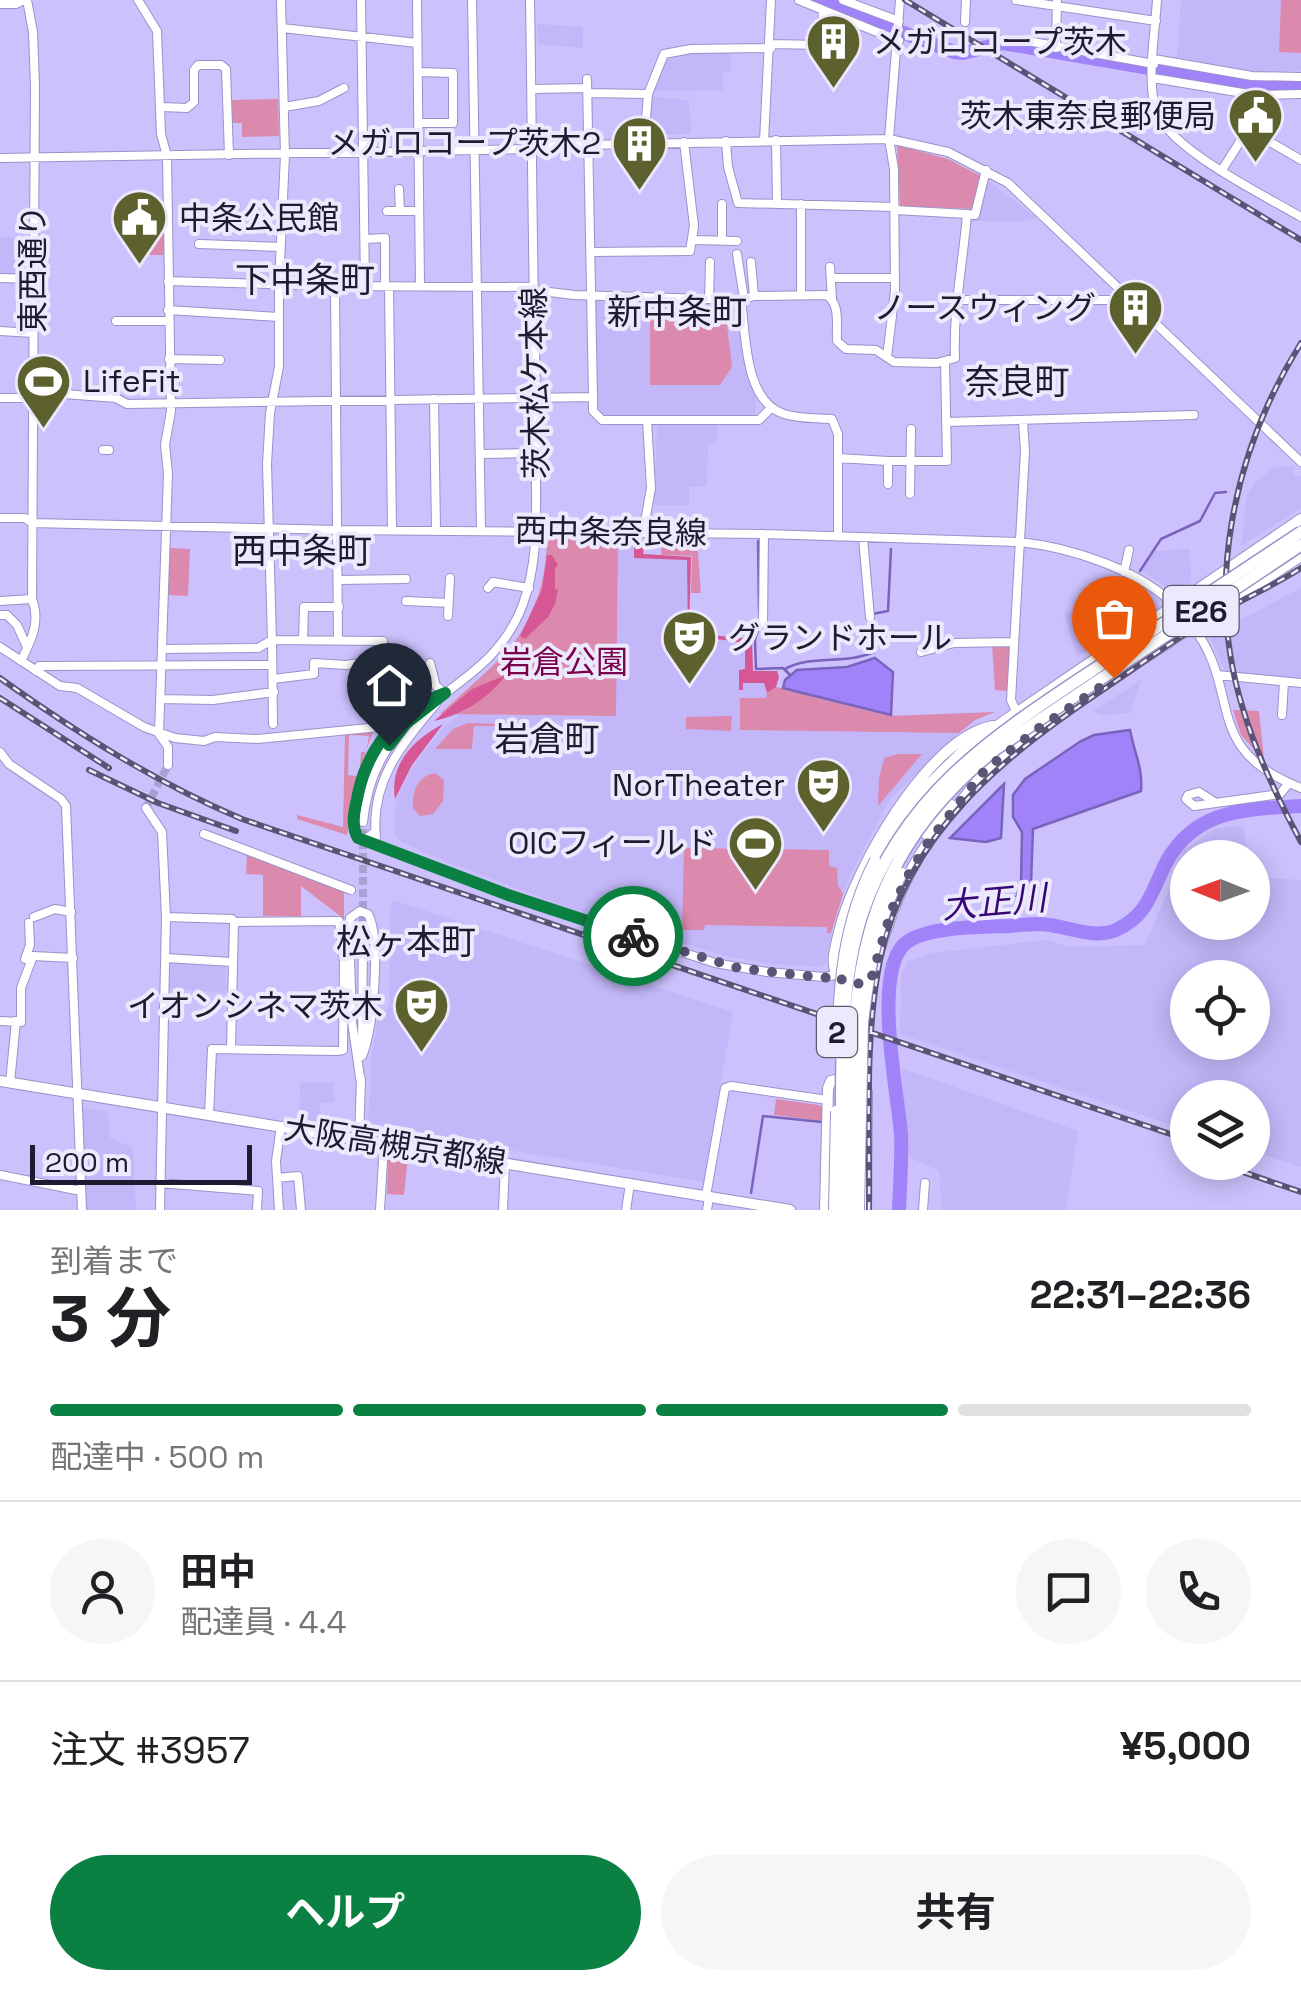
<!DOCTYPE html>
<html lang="ja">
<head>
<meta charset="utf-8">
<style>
	:root { --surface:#fff; --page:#f6f6f6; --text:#202124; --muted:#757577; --line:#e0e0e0; --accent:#0b8043 }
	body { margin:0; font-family:"Space Grotesk","Noto Sans JP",sans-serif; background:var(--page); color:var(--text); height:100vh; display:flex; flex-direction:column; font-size:38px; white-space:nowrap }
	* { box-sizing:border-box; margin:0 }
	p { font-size:32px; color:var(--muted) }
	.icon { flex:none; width:55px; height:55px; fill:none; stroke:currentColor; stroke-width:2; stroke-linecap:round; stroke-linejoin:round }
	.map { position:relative; height:1210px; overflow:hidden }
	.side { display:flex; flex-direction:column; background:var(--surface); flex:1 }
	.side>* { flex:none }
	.needle { width:65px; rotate:271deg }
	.tools { position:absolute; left:1170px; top:840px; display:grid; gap:20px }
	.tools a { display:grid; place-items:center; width:100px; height:100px; border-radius:50%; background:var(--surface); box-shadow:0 5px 25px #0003; font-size:50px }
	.scale { position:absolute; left:30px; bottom:25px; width:222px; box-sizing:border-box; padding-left:10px; border:5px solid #1f1a30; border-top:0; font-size:28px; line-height:35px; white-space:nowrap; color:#1f1a30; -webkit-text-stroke:8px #ebe9fb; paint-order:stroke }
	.pin { position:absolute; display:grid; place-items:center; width:85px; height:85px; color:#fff; margin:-102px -42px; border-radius:50% 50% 50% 0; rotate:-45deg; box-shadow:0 0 10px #0007 }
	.pin .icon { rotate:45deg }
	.courier { position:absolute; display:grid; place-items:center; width:100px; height:100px; margin:-50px; border:8px solid #0b8043; border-radius:50%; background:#fff; color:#222; box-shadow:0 2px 12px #0007 }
	.head em { font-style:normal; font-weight:700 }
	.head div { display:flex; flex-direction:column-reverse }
	.head { display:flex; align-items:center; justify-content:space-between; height:170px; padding:0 50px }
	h1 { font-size:65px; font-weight:700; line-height:75px }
	.bar { display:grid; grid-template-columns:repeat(4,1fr); gap:15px 10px; align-content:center; height:120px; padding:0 50px }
	.bar i { height:12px; border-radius:8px; background:var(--line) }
	.bar .selected { background:var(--accent) }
	.bar p { grid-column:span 4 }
	.line { display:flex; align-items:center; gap:25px; padding:0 50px; border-top:2px solid var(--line) }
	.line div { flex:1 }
	.round { display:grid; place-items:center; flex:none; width:105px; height:105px; border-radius:52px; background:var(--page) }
	.cta { display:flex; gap:20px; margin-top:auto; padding:20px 50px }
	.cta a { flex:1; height:115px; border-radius:60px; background:var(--accent); color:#fff; font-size:40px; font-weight:700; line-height:115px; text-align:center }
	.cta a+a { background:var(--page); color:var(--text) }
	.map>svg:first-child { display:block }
	.built { fill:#c3b7f9; fill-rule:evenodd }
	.green { fill:#db8aad }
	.forest { fill:#d55895 }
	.water { fill:#a083f9; stroke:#7964bd; stroke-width:2.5 }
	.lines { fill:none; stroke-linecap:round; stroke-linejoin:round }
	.stream { stroke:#7964bd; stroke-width:2.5 }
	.river { stroke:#a083f9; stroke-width:14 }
	.minor-tunnel { stroke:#a9a0d3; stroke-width:8; stroke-dasharray:8 4; stroke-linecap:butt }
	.minor-casing { stroke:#9c91c9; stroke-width:10 }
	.major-casing { stroke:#9c91c9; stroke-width:12 }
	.minor { stroke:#fff; stroke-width:8 }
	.major { stroke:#fff; stroke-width:10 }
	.rail-casing { stroke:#5a5375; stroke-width:6 }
	.rail { stroke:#ebe9fb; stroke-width:2.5; stroke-dasharray:8; stroke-linecap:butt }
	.major-bridge-casing { stroke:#9c91c9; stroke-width:12; stroke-linecap:butt }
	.highway-bridge-casing { stroke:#9c91c9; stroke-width:14; stroke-linecap:butt }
	.major-bridge { stroke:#fff; stroke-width:10 }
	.highway-bridge { stroke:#fff; stroke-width:11 }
	.done { stroke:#5c5477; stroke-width:10; stroke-dasharray:0 18 }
	.route { stroke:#0b8043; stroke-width:12 }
	.labels { text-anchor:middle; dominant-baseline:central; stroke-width:8; stroke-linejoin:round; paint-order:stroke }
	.shield { fill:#ebe9fb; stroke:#5c586d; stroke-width:2.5 }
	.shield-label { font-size:30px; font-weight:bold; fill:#1f1a30 }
	.poi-label { font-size:32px; fill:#1f1a30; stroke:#ebe9fb; text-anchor:end }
	.street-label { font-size:32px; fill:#1f1a30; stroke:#ebe9fb }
	.park-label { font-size:32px; fill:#7a004a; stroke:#ebe9fb }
	.neighbourhood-label { font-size:35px; fill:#1f1a30; stroke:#ebe9fb }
	.water-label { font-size:35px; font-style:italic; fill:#360774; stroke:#ebe9fb }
</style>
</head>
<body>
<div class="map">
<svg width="1301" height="1210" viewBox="0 0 1301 1210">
	<rect width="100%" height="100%" fill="#ccc1fc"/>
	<path class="built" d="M1181 0H1301V71H1252L1177 58Z
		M537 24 583 27V48L538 44Z
		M730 50 731 72 723 73V90L653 91 669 53Z
		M651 96 689 101 691 134 648 135Z
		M986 179 1036 218 1023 221H971Z
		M0 237 22 238V275L0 274Z
		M595 299 666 300 735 307 739 312 756 389 755 416 604 418 599 410 597 392 594 391Z
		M717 423V443L708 444 707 486 689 487V505H654L657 424Z
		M1294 466V476H1301V508L1241 546 1247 495 1255 482 1275 467Z
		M618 540H645L643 554 691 557 689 633 752 639 753 671H777L779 677 776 687 891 716 995 712 975 720 959 733 890 799 851 874 836 913 825 964 821 967 770 964 721 955 575 910 439 859 401 842 394 832 396 800 413 766 444 727 459 714 615 716Z
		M1190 549 1191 582 1179 589H1169L1142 571 1155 551Z
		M1115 577 1118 579 1103 598 1108 622 1105 639 1077 658 1064 612 1086 614 1092 598 1100 600Z
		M1301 588V679L1225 671 1209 636Z
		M1141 680 1130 713 1101 715 1093 711Z
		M1243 825 1246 847 1243 857 1188 858V922H1252L1253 877 1301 880V1167L1253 1151 1252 1098H1188L1187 1130 900 1034 901 975 908 961 932 953 1048 940 1068 947 1145 945 1168 891 1181 852 1216 829ZM1188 978H1252V1042H1188Z
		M393 900 733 1012 704 1182 416 1135 375 1132 368 1124 372 1050 378 1019 389 1006 390 911Z
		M169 961 225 965 226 993 168 988Z
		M902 1068 1078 1131 1066 1210H942L939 1171 907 1156Z
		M334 1082V1102L320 1103 321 1123 299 1120 300 1083Z
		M82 1107 108 1112 110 1138 133 1148 136 1210H87Z"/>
	<path class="green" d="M1281 0H1301V53L1279 52Z
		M278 99 279 136 242 137V123H231L230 100Z
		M897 145 948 159 981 176 973 209 900 206Z
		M164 233V255H135V234Z
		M650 303 725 309 732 367 720 385H650Z
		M551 539 618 540 616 716 440 714C501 656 542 636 547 543Z
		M662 541H697L701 593H691L692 556 661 555Z
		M170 548 190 549 188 596 168 595Z
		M992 645H1006L1010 649 1008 691 995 690Z
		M776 687 891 716 995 712 975 720 959 733 740 730V698H766L767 693Z
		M1233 710 1259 711 1264 760 1241 735Z
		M732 716 731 731 686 729V717Z
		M468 723 522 725V733L509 727 506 732 509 749H500V726H474L472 749H435L453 729Z
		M373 732 360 767 361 752H366L369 736 349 735 348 775 357 776 347 835 297 819V815L343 827 345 734Z
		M898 754H922L878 806 879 779 884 758Z
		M435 773 444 780 443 801 433 814 420 816 413 808C412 792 417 776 435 773Z
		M684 848 829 850V866L837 868 838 885 843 894 831 933H827V927L705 925 704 930H682Z
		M247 853 344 889V919L301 886V916H263V875L246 874Z
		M776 1099 819 1105 823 1108V1121L774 1115Z
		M388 1154 408 1156 404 1195 387 1194Z"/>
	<path class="forest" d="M634 540H645L643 554 691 557 689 633 752 639 753 671H777L779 677 776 687 767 693 764 683H743V690H739V670L745 669V643L688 635 687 560 634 558Z
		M547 555H552L558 565 555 568V589L558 590 555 604 548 617 525 639 520 636 542 589Z
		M506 675C489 698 462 715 434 721L472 689Z
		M443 724 412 765 395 799C389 764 414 739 443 724Z"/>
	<path class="water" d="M875 658 893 672 891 715 783 688 785 680 797 670 847 667Z
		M1130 730C1134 752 1143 768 1141 791L1033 829 1031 883 1028 890 1017 895 1021 883 1022 832 1013 817V795L1025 779 1081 741 1094 735Z
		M1004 784 1001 838 986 842 950 838Z"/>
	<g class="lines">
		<path class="stream" d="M758 541 759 610
			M1140 571 1161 539 1200 521 1215 493 1226 492
			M760 623 755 640 756 669 783 668 790 675 785 669C811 654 845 665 874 652L872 614 888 611 891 549
			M1110 634 1106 598 1119 581
			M751 1193 763 1116 822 1122"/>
		<path class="river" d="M817 0 954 52 963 53 1003 43 1254 86H1301
			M899 1210C900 1185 902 1159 901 1134 898 1093 871 968 907 942 929 926 983 927 1011 926 1021 925 1031 924 1041 924 1064 925 1094 940 1116 930 1144 917 1150 898 1161 873 1188 810 1241 809 1301 806"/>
		<path class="minor-tunnel" d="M146 808 168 765
			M363 933V822"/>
		<defs>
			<path id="minor" d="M138 0 157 31 161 134 167 156 171 411 165 445 168 473 159 734 168 747V765
				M361 0 365 286
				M417 0 420 286
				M472 0 481 530
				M799 0 899 41
				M843 0 899 21
				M1016 0 1156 21
				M1157 0C1155 34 1147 75 1155 108 1166 148 1264 195 1301 217
				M0 4H16L23 0
				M965 22 966 0
				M282 28 417 43
				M1001 40H1022L1154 64
				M771 44 821 45 823 10
				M1056 48 1057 0
				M1154 59 1252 76 1301 77
				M418 72 453 73V123H418
				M1153 78 1255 95 1301 94
				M587 79 593 397
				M532 89 587 88
				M588 93 648 94
				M161 107 187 108 194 102V70L198 65H221L226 69 229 155
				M284 107 319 101 344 88
				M1248 129 1301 160
				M776 140 777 202
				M726 141 728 167 738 203 895 207
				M764 141 771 0
				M644 143 648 94 664 54 691 49 771 48
				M533 146 889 139 948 152 1008 183 1301 462
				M0 158 533 149
				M1222 170 1248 129 1255 95
				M399 189 400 211
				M722 204V241
				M801 204V294
				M387 211H419
				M967 214 975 215 986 170
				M366 239 385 238V287
				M694 240 737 241
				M199 244 280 247
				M591 252 690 251 694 226 684 142
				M737 254 744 299
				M751 262 754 296
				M830 267 832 298
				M0 278 33 279
				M831 278H895
				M168 281 335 286 533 287
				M335 286 338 640
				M389 287 392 530
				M533 290 574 295 741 300C746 335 744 401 784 414 799 419 817 418 832 419L838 434V537
				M709 299 710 262
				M741 300 754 296 826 295C841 303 836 326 837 341L846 349 876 350 894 362 937 363 955 358C953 310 963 263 967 214L895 210
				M960 300H1131
				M168 310 279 317
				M116 321H168
				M0 331 33 333
				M887 357 895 291 894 169 889 139 900 0
				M169 359 220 360
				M38 392 116 398 127 404 593 397V411L602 420H759L771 408
				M0 398H33
				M434 399 436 530
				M946 422 1194 415
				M103 450H109
				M481 454 528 453
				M838 458 888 461V484
				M888 461H947L945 362
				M910 494 911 429
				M0 518H25L32 523 338 530 764 534 1019 542C1070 547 1142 570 1178 609
				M643 533 651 488 647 420
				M863 538 870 617
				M1124 572 1129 550
				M338 580 406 579
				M488 588 493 582 529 588
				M0 601 32 599
				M406 601 449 603
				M0 615H7L17 625 27 647
				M448 616 450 578
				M1190 623C1245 691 1198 748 1301 788
				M763 624 764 534
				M303 640 304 607H339
				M0 647 60 686 77 688 144 727 175 738 204 741 215 737 258 739 379 727 386 732
				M162 649 258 648 272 640 267 464 270 413 279 367V284L285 155 281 0
				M921 652 954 643 1014 642
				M21 661C31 641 41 622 32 599L35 85 33 32 27 0
				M430 663 436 686 445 693
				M36 671 39 666 272 665
				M1217 675 1301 683
				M273 679 314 674V663L346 665 379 660
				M162 699 213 700 274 692
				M1016 711 1011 700 1025 451 1023 422
				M1282 715 1284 682
				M273 724 272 640 383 641
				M0 752 9 764 61 799 66 806 82 1210
				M1213 801 1199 792 1188 795 1186 799 1194 806 1280 794 1289 783
				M146 808 162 832 166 917 160 1210
				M363 822C376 692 487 703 523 604 538 563 536 519 536 477 536 434 536 391 535 348 532 232 532 116 530 0
				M375 832 364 840 354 830C355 783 370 744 407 716
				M204 834 351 890
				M376 837C370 782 402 743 436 704
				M364 840 508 895 715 963 767 972 824 977 835 975
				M34 917 55 909 71 912
				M166 917 232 919 234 922
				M166 958 232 962
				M25 959 30 945 29 923
				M0 1021 21 1022V988L33 956 73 958
				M362 1050 363 933
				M10 1083 16 1021
				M361 1084 352 1022 349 926 350 918 360 911 368 914C381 937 374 1031 362 1056
				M209 1115 212 1049 337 1051 343 1050 344 960 339 921 234 922 231 1049
				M359 1140 361 1079
				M0 1175 81 1191
				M277 1178 298 1176 301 1210
				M159 1183 258 1191 257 1210
				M706 1196 725 1088 731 1086 828 1100
				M279 1210 276 1161 281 1126
				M380 1210 384 1144
				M503 1210 505 1163
				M626 1210 630 1184
				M707 1210 709 1197
				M923 1210 925 1183"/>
			<path id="major" d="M983 772 1056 716 1301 556
				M926 834 950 804
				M875 860 920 793 969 745 1301 519
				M877 957C890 917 903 879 927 844 945 818 968 796 985 770
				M844 982C827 969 835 950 839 932 853 872 928 737 993 726
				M0 1081 790 1210
				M860 1083 867 1092 866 1210
				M825 1210 828 1088 831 1081 845 1078"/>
		</defs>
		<use href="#minor" class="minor-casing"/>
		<use href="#major" class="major-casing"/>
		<use href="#minor" class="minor"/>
		<use href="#major" class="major"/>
		<defs>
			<path id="rail" d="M905 0 1301 240
				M1301 343C1234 450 1204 585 1243 709 1257 756 1278 799 1301 842
				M0 678C77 733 155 782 242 819L1188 1140
				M0 698 109 768
				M89 770 158 803 236 831
				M1214 1162 1301 1192
				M869 1210C870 1128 864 1041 880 960 906 833 1005 755 1107 687 1142 663 1177 638 1214 616 1243 599 1273 586 1301 568"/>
		</defs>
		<use href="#rail" class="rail-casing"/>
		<use href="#rail" class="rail"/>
		<defs>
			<path id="major-bridge" d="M837 1054C838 985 843 922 875 860
				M834 1210 836 1111
				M859 1210 863 1023C869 972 877 919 902 873"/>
			<path id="highway-bridge" d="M842 1210C843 1119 834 1001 862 915 904 788 1006 728 1111 658 1174 616 1238 574 1301 532
				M851 1210C854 1021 833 880 996 749L1301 545"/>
		</defs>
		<use href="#major-bridge" class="major-bridge-casing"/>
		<use href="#highway-bridge" class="highway-bridge-casing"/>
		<use href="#major-bridge" class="major-bridge"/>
		<use href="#highway-bridge" class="highway-bridge"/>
	</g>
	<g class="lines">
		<path class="done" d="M633 936 738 968 824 978 836 975 846 983 866 984 872 976 892 909 910 872 929 841 985 770 1039 728 1114 678"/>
		<path class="route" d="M389 745 405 724 445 693C397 711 366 749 357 799 354 812 351 826 358 838L508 895 633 936"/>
	</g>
	<defs>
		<symbol id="building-pin" viewBox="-11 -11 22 30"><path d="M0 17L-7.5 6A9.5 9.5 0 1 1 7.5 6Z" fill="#5d612e" stroke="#ebe9fb"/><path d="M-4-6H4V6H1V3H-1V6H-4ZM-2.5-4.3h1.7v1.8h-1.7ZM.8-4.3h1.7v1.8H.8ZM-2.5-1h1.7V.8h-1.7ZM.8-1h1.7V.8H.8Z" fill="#fff"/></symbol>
		<symbol id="civic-pin" viewBox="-11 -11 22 30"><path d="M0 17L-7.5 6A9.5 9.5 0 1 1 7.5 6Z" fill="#5d612e" stroke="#ebe9fb"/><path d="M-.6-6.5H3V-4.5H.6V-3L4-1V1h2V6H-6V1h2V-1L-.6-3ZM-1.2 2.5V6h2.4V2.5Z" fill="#fff"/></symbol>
		<symbol id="stadium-pin" viewBox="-11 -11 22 30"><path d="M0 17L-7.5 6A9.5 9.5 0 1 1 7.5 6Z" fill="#5d612e" stroke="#ebe9fb"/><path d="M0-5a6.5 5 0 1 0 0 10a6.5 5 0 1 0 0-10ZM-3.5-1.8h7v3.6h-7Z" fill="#fff"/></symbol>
		<symbol id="theatre-pin" viewBox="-11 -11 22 30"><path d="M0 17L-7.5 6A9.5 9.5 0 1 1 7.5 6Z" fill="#5d612e" stroke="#ebe9fb"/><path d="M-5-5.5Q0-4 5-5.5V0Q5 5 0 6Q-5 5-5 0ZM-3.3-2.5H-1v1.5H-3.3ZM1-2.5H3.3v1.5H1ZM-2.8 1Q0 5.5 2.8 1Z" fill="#fff"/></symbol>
	</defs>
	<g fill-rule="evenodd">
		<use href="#building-pin" x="802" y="10" width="63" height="86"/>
		<use href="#civic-pin" x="1224" y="84" width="63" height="86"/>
		<use href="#building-pin" x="608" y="112" width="63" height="86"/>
		<use href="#civic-pin" x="108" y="186" width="63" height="86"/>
		<use href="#building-pin" x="1104" y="276" width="63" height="86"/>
		<use href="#stadium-pin" x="12" y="350" width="63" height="86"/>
		<use href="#theatre-pin" x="658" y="606" width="63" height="86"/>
		<use href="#theatre-pin" x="792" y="754" width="63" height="86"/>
		<use href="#stadium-pin" x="724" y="812" width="63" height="86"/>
		<use href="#theatre-pin" x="390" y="974" width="63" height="86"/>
	</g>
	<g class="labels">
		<g class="shield">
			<rect x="1163.5" y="586" width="75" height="50" rx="8"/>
			<rect x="817" y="1007" width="40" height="50" rx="8"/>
		</g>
		<g class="shield-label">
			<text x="1201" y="611">E26</text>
			<text x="837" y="1032">2</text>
		</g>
		<g class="poi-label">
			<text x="873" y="42" text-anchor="start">メガロコープ茨木</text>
			<text x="1216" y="116">茨木東奈良郵便局</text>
			<text x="601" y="143">メガロコープ茨木2</text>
			<text x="179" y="218" text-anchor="start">中条公民館</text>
			<text x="1096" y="308">ノースウィング</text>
			<text x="83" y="381" text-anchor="start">LifeFit</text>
			<text x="728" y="638" text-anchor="start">グランドホール</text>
			<text x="785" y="785">NorTheater</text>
			<text x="717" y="843">OICフィールド</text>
			<text x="383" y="1006">イオンシネマ茨木</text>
		</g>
		<g class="street-label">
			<text transform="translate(33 269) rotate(-90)">東西通り</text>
			<text transform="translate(535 383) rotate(-91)">茨木松ケ本線</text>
			<text transform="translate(611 532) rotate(1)">西中条奈良線</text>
			<text transform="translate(395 1145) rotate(9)">大阪高槻京都線</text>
		</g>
		<g class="park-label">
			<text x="564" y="662">岩倉公園</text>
		</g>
		<g class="neighbourhood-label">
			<text x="305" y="280">下中条町</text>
			<text x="677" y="312">新中条町</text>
			<text x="1017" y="382">奈良町</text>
			<text x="302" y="551">西中条町</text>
			<text x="547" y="739">岩倉町</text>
			<text x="406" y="942">松ヶ本町</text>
		</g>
		<g class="water-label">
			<text transform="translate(994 902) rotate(-5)">大正川</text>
		</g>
	</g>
</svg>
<div class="tools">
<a><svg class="needle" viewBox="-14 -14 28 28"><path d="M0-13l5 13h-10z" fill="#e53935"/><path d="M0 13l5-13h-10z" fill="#757577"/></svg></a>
<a><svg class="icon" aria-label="locate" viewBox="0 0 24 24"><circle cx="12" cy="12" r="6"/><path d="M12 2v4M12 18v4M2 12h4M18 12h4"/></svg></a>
<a><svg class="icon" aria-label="layers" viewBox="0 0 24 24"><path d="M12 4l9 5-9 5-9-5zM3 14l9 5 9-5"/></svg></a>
</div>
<div class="scale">200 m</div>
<div class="pin" style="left:1114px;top:678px;background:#ea580c"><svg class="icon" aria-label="bag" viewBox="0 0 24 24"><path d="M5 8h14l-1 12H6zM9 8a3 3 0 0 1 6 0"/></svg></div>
<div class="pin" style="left:389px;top:745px;background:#1f2937"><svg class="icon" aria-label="home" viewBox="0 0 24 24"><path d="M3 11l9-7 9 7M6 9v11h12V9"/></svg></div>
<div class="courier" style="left:633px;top:936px"><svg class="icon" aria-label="bike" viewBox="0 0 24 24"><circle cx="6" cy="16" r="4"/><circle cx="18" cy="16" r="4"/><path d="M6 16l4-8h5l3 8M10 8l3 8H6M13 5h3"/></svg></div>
</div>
<section class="side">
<div class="head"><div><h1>3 分</h1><p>到着まで</p></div><em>22:31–22:36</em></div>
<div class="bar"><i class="selected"></i><i class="selected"></i><i class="selected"></i><i></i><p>配達中 · 500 m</p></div>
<div class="line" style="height:180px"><a class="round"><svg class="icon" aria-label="person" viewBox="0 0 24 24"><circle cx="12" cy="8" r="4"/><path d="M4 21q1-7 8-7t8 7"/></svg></a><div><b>田中</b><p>配達員 · 4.4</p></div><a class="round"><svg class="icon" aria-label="chat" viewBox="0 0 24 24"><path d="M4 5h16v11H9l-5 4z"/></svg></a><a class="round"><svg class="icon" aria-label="phone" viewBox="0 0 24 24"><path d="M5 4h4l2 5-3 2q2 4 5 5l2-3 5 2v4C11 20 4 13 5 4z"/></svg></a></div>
<div class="line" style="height:130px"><div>注文 #3957</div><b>¥5,000</b></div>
<div class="cta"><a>ヘルプ</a><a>共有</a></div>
</section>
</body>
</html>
